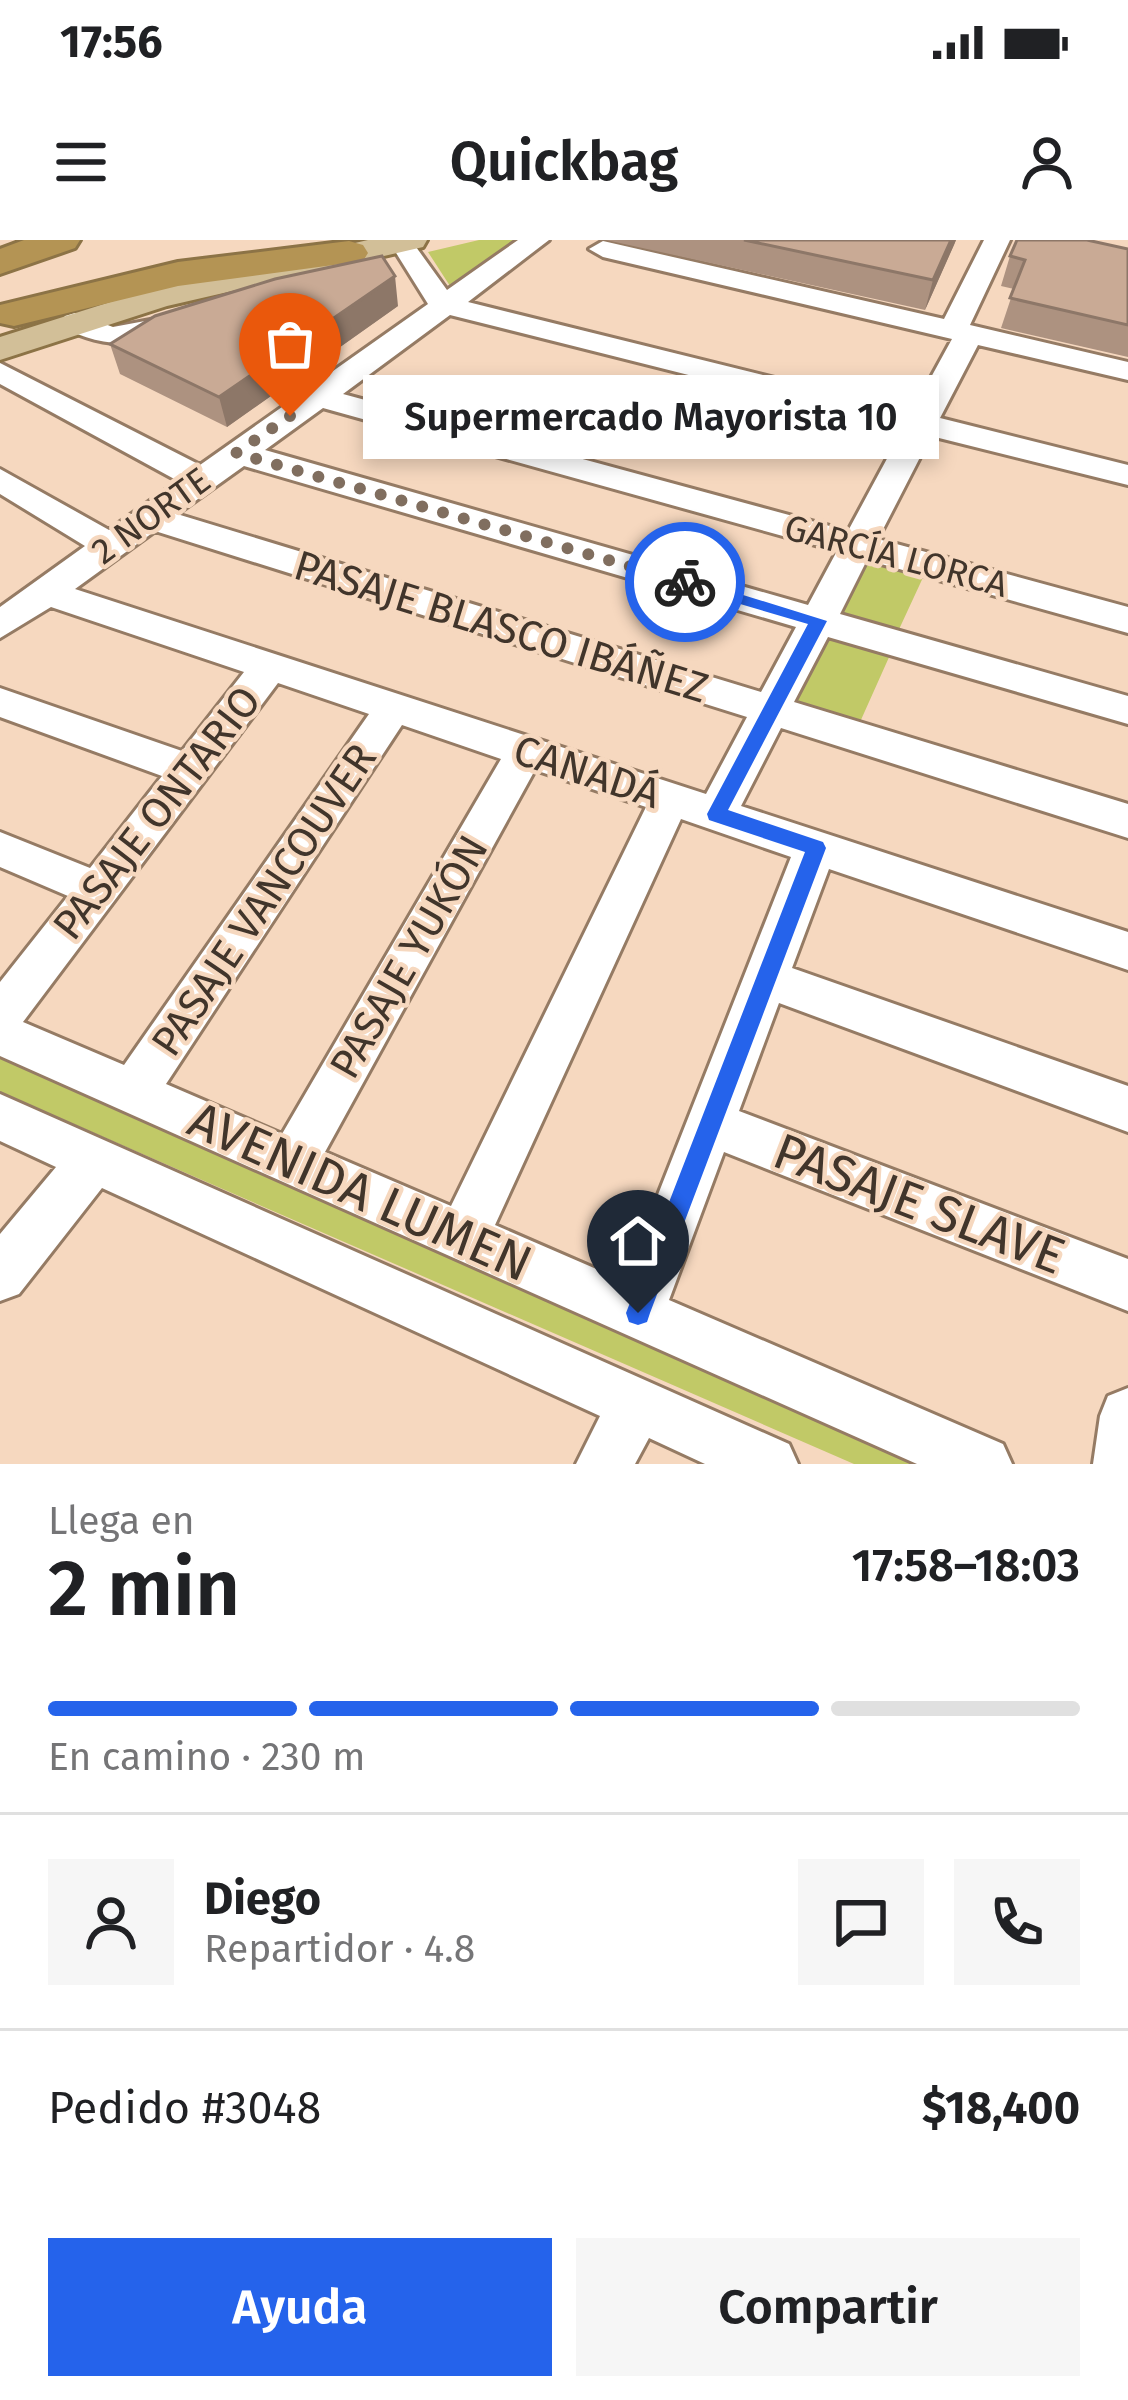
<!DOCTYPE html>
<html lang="es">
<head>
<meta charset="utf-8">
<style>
	:root { --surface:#fff; --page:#f6f6f6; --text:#202124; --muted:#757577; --line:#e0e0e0; --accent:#2563eb }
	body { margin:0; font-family:"Fira Sans",sans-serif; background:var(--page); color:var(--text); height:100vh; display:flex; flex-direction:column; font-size:45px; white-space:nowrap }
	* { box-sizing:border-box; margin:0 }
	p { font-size:39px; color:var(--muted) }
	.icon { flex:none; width:66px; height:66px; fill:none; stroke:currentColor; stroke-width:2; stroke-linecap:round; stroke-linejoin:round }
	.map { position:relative; height:1224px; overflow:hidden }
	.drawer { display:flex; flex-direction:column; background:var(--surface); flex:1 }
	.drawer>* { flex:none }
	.pin { position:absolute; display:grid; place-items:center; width:102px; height:102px; color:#fff; margin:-123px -51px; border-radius:50% 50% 50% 0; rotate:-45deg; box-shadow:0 0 12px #0007 }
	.pin .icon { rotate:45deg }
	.courier { position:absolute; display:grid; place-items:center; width:120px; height:120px; margin:-60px; border:9px solid #2563eb; border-radius:50%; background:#fff; color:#222; box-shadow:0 3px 15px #0007 }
	.bubble { position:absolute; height:84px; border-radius:0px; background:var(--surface); box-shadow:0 6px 18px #0003; font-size:39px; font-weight:600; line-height:84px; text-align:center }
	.summary em { font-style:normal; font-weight:600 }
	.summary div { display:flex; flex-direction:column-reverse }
	.summary { display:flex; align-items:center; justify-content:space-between; height:204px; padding:0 48px }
	h1 { font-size:78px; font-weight:600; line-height:90px }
	.bar { display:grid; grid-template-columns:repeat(4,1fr); gap:18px 12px; align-content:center; height:144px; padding:0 48px }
	.bar i { height:15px; border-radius:9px; background:var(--line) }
	.bar .current { background:var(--accent) }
	.bar p { grid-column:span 4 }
	.line { display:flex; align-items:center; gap:30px; padding:0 48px; border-top:3px solid var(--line) }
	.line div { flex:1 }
	.round { display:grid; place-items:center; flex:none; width:126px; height:126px; border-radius:0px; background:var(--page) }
	.action { display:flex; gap:24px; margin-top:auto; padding:24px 48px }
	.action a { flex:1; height:138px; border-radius:0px; background:var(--accent); color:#fff; font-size:48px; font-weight:600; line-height:138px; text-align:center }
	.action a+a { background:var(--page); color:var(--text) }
	.status { display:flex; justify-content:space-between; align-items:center; height:84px; padding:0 60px; background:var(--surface); direction:ltr }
	.status svg { height:33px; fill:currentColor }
	header { display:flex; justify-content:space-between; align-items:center; height:156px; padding:0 48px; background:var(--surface); font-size:54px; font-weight:600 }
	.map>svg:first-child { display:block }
	.green { fill:#c1c967 }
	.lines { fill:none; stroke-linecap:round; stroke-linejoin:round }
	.minor-casing { stroke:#957b64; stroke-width:6 }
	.major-casing { stroke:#8c7346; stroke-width:6 }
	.highway-casing { stroke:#8c7346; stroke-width:6 }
	.minor { fill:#fff; fill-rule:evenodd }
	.major { fill:#d2bf98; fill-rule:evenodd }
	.highway { fill:#b49454; fill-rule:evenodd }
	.wall { fill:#ad9280 }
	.shaded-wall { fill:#8d7768 }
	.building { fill:#c9aa95; stroke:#8d7768; stroke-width:3 }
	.route { fill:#2563eb }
	.done { stroke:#806e5f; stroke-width:12; stroke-dasharray:0 21.6 }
	.labels { text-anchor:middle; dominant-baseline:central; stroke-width:9; stroke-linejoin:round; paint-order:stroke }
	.far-street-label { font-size:36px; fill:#41352b; stroke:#f6d8bf }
	.street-label { font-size:42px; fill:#41352b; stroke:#f6d8bf }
	.near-street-label { font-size:51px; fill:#41352b; stroke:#f6d8bf }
</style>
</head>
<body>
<div class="status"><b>17:56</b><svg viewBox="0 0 49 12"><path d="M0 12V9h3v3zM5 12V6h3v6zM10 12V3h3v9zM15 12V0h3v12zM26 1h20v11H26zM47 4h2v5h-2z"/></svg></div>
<header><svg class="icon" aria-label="menu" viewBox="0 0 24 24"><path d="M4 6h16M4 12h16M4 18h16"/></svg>Quickbag<svg class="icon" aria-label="person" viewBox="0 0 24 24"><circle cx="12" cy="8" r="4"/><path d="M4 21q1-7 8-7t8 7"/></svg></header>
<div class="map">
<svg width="1128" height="1224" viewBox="0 0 1128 1224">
	<rect width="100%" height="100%" fill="#f6d8bf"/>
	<path class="green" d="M479 0H514L450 46 428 12Z
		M861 311 926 331 895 398 828 377Z
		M821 393 890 415 856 491 785 467Z
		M0 817 926 1224H854L0 852Z"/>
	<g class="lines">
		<defs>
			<path id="minor" d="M388 0H411L447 50 518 0H549L468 62 912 172 952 99 603 17 589 9 603 1 944 79 984 0H1010L970 85 1128 122V140L978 105 940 178 1128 225V245L931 196 878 299 1128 367V393L867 320 840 374 1128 456V484L828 397 794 462 1128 564V598L781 488 741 566 1128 692V730L829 629 792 728 1128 846V892L779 763 739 871 1128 1019V1071L724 912 669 1060 1003 1204 1012 1224H917L0 816V742L68 656 0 627V592L90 628 162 536 0 477V448L182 511 244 432 51 367 0 398V367L85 306 0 254V229L109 290 178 241 0 144V123L200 225 428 64ZM450 75 903 189 848 291 343 154ZM323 168 837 311 808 365 265 210ZM244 226 796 387 761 452 177 274ZM155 291 747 477 706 554 75 349ZM278 443 369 474 124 825 23 782ZM402 485 501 519 282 894 166 844ZM535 530 646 567 451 966 325 912ZM681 579 791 617 624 1041 495 985Z
				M75 73 113 87 177 75 192 84C165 113 96 107 65 88L61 82 65 76Z
				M0 854 789 1204 798 1224H705L649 1198 635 1224H576L600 1176 102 948 19 1054 0 1061V994L56 927 0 901Z
				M1128 1148V1224H1093L1100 1176 1108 1156Z"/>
			<path id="major" d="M368 0H427L423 7 167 66 0 120V97L145 51Z"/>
			<path id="highway" d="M24 0H80L75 8 0 34V9Z
				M349 1 363 5 368 13 363 21 178 46 14 86 0 83V65L178 22Z"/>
		</defs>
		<use href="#minor" class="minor-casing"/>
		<use href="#major" class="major-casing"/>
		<use href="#highway" class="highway-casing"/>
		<use href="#minor" class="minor"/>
		<use href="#major" class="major"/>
		<use href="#highway" class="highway"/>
	</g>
	<path class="wall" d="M606 0H956L925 70Z
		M1128 9V117L1001 88 1014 49 1001 46 1010 16Z
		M398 66 227 187 120 134 110 104Z"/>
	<path class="shaded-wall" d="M951 0H956L954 5 925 70 933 40Z
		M395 36 398 66 227 187 219 157Z"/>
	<path class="building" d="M744 0H951L933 40Z
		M1017 0H1087L1128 9V85L1010 58 1025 20 1010 16Z
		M382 16 395 36 219 157 110 104 155 76 275 39Z"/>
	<path class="route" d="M685 337 827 381 728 570 823 602 826 608 650 1073 647 1082 638 1085 629 1082 626 1073 805 612 709 580 707 574 808 384 679 346V338Z"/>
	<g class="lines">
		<path class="done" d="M290 176 236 213 685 342"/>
	</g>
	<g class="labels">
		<g class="far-street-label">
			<text transform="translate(151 276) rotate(-36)">2 NORTE</text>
			<text transform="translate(896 316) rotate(15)">GARCÍA LORCA</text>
		</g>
		<g class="street-label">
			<text transform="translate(501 387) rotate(17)">PASAJE BLASCO IBÁÑEZ</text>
			<text transform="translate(587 532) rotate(18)">CANADÁ</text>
			<text transform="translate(157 573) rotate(-52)">PASAJE ONTARIO</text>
			<text transform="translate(264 660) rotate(-56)">PASAJE VANCOUVER</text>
			<text transform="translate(409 717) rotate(-60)">PASAJE YUKÓN</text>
		</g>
		<g class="near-street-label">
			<text transform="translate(360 952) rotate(24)">AVENIDA LUMEN</text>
			<text transform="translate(919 964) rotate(21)">PASAJE SLAVE</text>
		</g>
	</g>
</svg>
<div class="pin" style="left:290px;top:176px;background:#ea580c"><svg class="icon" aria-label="bag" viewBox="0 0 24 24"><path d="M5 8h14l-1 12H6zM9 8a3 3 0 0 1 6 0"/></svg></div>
<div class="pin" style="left:638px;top:1073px;background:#1f2937"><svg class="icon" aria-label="home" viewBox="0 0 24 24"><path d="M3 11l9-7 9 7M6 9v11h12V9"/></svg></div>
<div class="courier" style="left:685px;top:342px"><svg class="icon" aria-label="bike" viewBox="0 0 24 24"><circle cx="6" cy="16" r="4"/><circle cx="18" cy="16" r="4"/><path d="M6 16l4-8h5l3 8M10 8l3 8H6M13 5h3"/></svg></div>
<div class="bubble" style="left:363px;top:135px;width:576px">Supermercado Mayorista 10</div>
</div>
<section class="drawer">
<div class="summary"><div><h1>2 min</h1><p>Llega en</p></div><em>17:58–18:03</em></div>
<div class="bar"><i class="current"></i><i class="current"></i><i class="current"></i><i></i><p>En camino · 230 m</p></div>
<div class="line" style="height:216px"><a class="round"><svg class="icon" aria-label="person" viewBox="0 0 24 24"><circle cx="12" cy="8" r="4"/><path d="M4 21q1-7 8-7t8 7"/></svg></a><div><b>Diego</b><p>Repartidor · 4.8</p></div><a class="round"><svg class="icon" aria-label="chat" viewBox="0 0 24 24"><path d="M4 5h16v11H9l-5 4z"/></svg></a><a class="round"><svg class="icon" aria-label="phone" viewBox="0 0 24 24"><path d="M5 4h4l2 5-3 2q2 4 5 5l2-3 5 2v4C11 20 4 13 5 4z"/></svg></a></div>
<div class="line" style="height:156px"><div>Pedido #3048</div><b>$18,400</b></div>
<div class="action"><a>Ayuda</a><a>Compartir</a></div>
</section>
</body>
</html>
